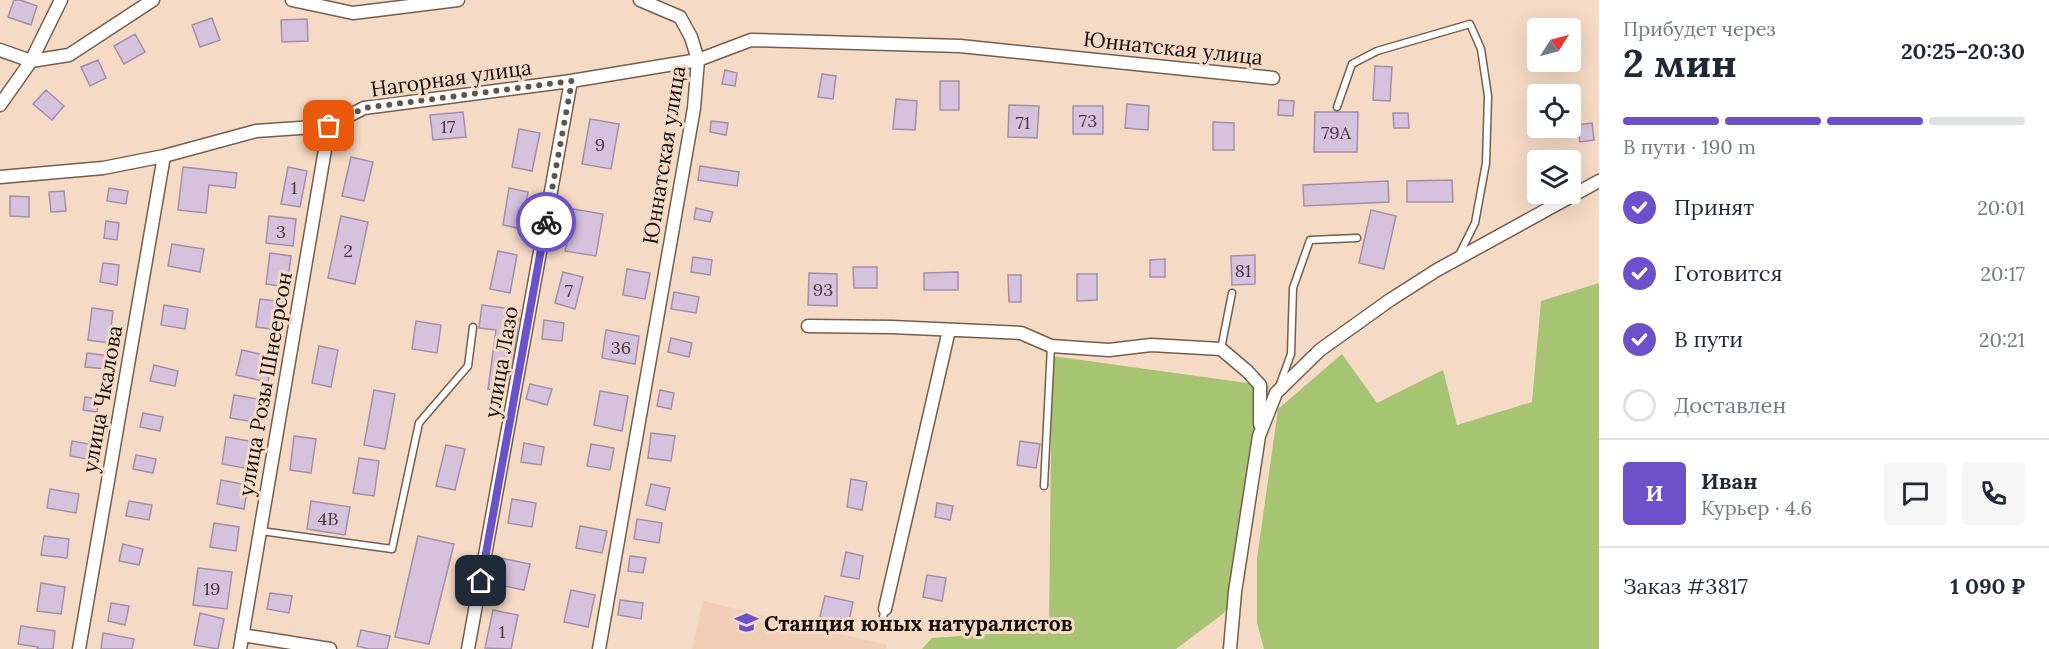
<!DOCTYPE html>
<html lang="ru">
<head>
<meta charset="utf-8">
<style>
	:root { --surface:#fff; --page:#f6f6f7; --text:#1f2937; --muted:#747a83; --line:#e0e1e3; --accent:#6b52cb }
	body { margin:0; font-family:Lora,serif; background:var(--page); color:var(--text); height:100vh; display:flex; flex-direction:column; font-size:22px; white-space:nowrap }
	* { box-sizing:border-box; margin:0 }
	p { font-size:20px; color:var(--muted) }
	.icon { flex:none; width:33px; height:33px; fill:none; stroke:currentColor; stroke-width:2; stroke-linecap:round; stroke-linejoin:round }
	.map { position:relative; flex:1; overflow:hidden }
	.panel { display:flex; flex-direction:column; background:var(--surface); width:450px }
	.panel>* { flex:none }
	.needle { width:39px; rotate:54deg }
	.buttons { position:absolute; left:1527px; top:18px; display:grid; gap:12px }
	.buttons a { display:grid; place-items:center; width:54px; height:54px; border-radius:6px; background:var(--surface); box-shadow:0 6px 24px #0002; font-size:30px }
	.pin { position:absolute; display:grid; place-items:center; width:51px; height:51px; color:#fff; margin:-26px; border-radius:12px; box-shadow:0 3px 9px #0006 }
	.courier { position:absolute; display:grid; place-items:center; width:60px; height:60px; margin:-30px; border:4px solid #6b52cb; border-radius:50%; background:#fff; color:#222; box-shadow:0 2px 8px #0007 }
	.headline em { font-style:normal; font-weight:700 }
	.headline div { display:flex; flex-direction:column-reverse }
	.headline { display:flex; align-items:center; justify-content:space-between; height:102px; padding:0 24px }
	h1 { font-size:39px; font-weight:700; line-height:45px }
	.bar { display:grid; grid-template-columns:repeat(4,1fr); gap:9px 6px; align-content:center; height:72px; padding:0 24px }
	.bar i { height:8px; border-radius:4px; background:var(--line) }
	.bar .on { background:var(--accent) }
	.bar p { grid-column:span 4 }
	.line { display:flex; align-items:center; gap:15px; padding:0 24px; border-top:2px solid var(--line) }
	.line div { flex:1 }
	.round { display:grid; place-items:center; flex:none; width:63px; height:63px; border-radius:6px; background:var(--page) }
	ol { padding:0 24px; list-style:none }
	li { display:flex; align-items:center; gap:18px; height:66px }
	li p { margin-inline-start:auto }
	li .icon { padding:6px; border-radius:50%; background:var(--accent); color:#fff; stroke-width:4 }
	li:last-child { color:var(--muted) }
	li i { width:33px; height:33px; border:3px solid var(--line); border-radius:50% }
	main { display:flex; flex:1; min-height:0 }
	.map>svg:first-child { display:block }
	.built { fill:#f1cfb6 }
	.green { fill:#a7c473 }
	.building { fill:#d6c2dc; stroke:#a390a8; stroke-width:1.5 }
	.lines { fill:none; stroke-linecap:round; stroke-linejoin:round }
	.lane-casing { stroke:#755e4c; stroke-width:9 }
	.street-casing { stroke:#755e4c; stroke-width:15 }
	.lane { stroke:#fff; stroke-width:6 }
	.street { stroke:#fff; stroke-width:12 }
	.done { stroke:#635449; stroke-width:6; stroke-dasharray:0 10.8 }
	.route { stroke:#6b52cb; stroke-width:8 }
	.labels { text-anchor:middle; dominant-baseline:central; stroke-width:6; stroke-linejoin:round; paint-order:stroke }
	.number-label { font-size:18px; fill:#453a3c }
	.street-label { font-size:21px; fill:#150c06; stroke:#f5dac5 }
	.poi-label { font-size:21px; font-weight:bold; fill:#150c06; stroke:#f5dac5; text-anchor:start }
</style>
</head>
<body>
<main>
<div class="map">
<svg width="1599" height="649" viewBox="0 0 1599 649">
	<rect width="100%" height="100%" fill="#f5dac5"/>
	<path class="built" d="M703 601 887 645 886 649H692Z"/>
	<path class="green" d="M1599 283V649H1264L1257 623V559L1278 409 1342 354 1377 403 1443 370 1457 425 1532 402 1541 301Z
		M1052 356 1269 386 1235 592 1224 613 1176 649H922L932 638 1049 630Z"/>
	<path class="building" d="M14 0H20L37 6 31 25 8 17Z
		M212 18 220 40 200 47 192 25Z
		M307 19 308 41 282 42 281 20Z
		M135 34 145 52 124 64 114 46Z
		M98 60 106 78 90 86 81 67Z
		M1375 66 1392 67 1390 101 1373 100Z
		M725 70 737 73 735 86 722 84Z
		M822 74 836 76 833 99 818 97Z
		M940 81H959V110H940Z
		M46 90 64 106 52 120 33 104Z
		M896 99 917 101 915 130 893 129Z
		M1279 100 1294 101 1293 116 1278 115Z
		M1127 104 1149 106 1148 130 1125 128Z
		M1009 105 1039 106 1037 138 1008 137Z
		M1073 106H1103V134H1073Z
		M463 112 466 137 433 140 430 115Z
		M1315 112H1358L1357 152H1314Z
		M1393 113H1408L1409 128H1394Z
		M590 119 619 124 611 169 582 164Z
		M711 121 728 123 726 135 710 132Z
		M1213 122 1234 123V150H1213Z
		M1592 123 1594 140 1580 142 1577 125Z
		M519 129 540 133 532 171 512 167Z
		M351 157 373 162 364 201 342 196Z
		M700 166 739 172 737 186 698 180Z
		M183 167 237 173 235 188 209 185 206 213 178 210Z
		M288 167 307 171 300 207 281 204Z
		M1452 180 1453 202H1407V181Z
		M1388 181 1389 202 1304 206 1303 185Z
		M109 188 128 191 126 204 107 201Z
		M509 188 528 192 522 229 503 225Z
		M64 191 66 211 51 212 49 192Z
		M10 196 29 197V217L10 216Z
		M696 208 713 212 710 222 694 219Z
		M573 209 603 214 596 256 565 251Z
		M1371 210 1396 216 1384 269 1359 263Z
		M269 216 296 219 293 246 266 243Z
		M341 216 368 222 355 284 328 278Z
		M106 221 119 223 117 240 104 238Z
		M172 244 204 249 200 272 168 266Z
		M498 251 517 255 510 293 490 289Z
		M270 253 291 256 287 287 266 284Z
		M1255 255V284L1232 285 1231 256Z
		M693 257 712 260 710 275 691 272Z
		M1165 259V277H1150V260Z
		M103 263 119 265 117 285 100 282Z
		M853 267H877V288H854Z
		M627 269 650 273 645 299 623 295Z
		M563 272 583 277 575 309 555 303Z
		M958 272V290H924V273Z
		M809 273 837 274V306L808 305Z
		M1077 274H1097V300L1077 301Z
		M1008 275H1021V302H1009Z
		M674 292 699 297 696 313 671 309Z
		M260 299 283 302 279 330 256 327Z
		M164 305 188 309 185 329 161 325Z
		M482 305 520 310 509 392 488 389 496 330 479 328Z
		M92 308 113 311 109 343 88 340Z
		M544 320 564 323 562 341 542 339Z
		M416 321 441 325 437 353 412 349Z
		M606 330 639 336 635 364 602 358Z
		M671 338 692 343 689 357 668 352Z
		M319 346 338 350 331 387 312 383Z
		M242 350 273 357 268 382 236 375Z
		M87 353 110 356 108 369 85 367Z
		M154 365 178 371 175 386 150 381Z
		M530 384 552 389 547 405 526 399Z
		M374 390 395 394 385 449 364 445Z
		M660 390 674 393 671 409 657 406Z
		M600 391 628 396 622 431 594 425Z
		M234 395 264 400 260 423 230 418Z
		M85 397 99 399 97 412 83 410Z
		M143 413 163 417 160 431 140 427Z
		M651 433 675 436 671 461 648 458Z
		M294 436 316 439 311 473 290 470Z
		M226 437 255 442 250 469 222 464Z
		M72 441 89 444 87 459 70 456Z
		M1020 441 1040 444 1036 468 1017 465Z
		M524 443 544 447 541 465 521 462Z
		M591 444 614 448 610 470 587 466Z
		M446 445 465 449 455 490 436 486Z
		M136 455 156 459 153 473 133 469Z
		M359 458 379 461 374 496 353 493Z
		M851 479 867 482 862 510 847 507Z
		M221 480 248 485 244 509 217 504Z
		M651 484 670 488 665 510 646 505Z
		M50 489 79 494 76 513 47 508Z
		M512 499 536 503 532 527 508 523Z
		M129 501 152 505 149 520 126 516Z
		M311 501 350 507 345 535 307 529Z
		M937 503 953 506 950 520 935 517Z
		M637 519 662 523 659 543 634 539Z
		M214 523 239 527 236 551 210 547Z
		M580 526 607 531 602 553 576 548Z
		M44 536 69 539 67 558 41 555Z
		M418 536 454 544 429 644 395 637Z
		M123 544 143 549 139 565 119 561Z
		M846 552 863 556 859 579 841 576Z
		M630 556 646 558 643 573 628 571Z
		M500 558 530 564 524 590 495 584Z
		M198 568 232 572 227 609 193 605Z
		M927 575 946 578 942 601 923 597Z
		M41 583 65 587 61 614 37 611Z
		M571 590 595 595 588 627 564 622Z
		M270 593 292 596 289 613 267 609Z
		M825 596 853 602 847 630 818 624Z
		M620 600 643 603 641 619 618 615Z
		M111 603 129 606 125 625 108 621Z
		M493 610 518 615 511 649 485 648Z
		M200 613 224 619 218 649 194 645Z
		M21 626 55 631 53 649H37L38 647 18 644Z
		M361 630 390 636 387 649H369L357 646Z
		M103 633 134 639 132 649H101Z"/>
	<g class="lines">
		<defs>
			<path id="lane" d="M1337 107 1352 64 1377 51 1470 24 1481 49 1488 96 1486 163 1475 223 1459 255
				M1221 349 1232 293
				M1280 384 1291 354 1293 288 1310 240 1357 238
				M1044 486 1051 346
				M261 531 392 549 419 423 468 366 473 327
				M880 629 885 609"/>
			<path id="street" d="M292 0 353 13 458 0
				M0 50 31 61 69 55 153 0
				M0 105 31 61 61 0
				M0 177 103 168 164 156 256 131 329 126 364 108 571 81 698 60 691 37 680 17 640 0
				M808 326 892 327 1021 333 1051 346 1109 350 1151 345 1221 349 1247 371 1260 385V424
				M885 609 949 330
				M242 635 330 649
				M79 649 164 156
				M240 649 329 126
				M468 649 571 81
				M599 649 694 108 698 60 751 40 960 46 1273 78
				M1230 649 1235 592 1259 436 1276 393 1320 350 1390 300 1437 270 1599 181"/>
		</defs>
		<use href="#lane" class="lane-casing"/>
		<use href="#street" class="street-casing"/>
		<use href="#lane" class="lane"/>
		<use href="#street" class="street"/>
	</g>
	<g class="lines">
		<path class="done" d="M329 126 364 108 572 81 546 222"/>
		<path class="route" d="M481 581 546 222"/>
	</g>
	<defs>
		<symbol id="school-bare" viewBox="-9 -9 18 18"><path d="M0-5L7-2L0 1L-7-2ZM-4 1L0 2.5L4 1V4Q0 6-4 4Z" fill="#6b52cb" stroke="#f5dac5" stroke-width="2.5" paint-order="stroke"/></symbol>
	</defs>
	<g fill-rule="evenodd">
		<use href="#school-bare" x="730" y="606" width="33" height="33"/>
	</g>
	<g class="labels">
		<g class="number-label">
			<text x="1088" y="120">73</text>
			<text x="1023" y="122">71</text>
			<text x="448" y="126">17</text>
			<text x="1336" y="132">79А</text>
			<text x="600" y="144">9</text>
			<text x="294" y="187">1</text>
			<text x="281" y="231">3</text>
			<text x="348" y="250">2</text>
			<text x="1243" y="270">81</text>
			<text x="823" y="289">93</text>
			<text x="569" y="290">7</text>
			<text x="621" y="347">36</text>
			<text x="328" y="518">4В</text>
			<text x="212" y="588">19</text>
			<text x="502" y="631">1</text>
		</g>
		<g class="street-label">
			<text transform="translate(1173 48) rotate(6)">Юннатская улица</text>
			<text transform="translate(451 78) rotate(-8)">Нагорная улица</text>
			<text transform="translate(664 155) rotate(-81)">Юннатская улица</text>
			<text transform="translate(501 362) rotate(-80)">улица Лазо</text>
			<text transform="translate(265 384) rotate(-80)">улица Розы Шнеерсон</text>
			<text transform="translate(102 399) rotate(-80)">улица Чкалова</text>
		</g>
		<g class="poi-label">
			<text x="764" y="623">Станция юных натуралистов</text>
		</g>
	</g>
</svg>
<div class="buttons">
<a><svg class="needle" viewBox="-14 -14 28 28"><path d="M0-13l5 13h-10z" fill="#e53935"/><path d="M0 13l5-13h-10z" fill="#747a83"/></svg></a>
<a><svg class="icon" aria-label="locate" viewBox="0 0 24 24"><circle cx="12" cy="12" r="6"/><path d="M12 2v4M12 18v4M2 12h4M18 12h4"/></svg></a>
<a><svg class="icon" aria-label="layers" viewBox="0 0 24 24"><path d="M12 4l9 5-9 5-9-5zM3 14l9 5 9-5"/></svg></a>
</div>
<div class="pin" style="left:329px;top:126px;background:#ea580c"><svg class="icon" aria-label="bag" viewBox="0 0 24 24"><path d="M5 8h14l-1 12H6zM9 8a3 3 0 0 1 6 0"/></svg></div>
<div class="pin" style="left:481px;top:581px;background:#1f2937"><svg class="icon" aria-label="home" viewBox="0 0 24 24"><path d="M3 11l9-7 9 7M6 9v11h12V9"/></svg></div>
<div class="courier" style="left:546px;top:222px"><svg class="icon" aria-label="bike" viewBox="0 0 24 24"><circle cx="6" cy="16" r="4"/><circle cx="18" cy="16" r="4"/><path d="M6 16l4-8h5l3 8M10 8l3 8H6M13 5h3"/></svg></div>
</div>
<section class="panel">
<div class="headline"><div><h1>2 мин</h1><p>Прибудет через</p></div><em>20:25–20:30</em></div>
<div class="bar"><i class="on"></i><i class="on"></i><i class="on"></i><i></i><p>В пути · 190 m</p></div>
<ol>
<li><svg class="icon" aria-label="check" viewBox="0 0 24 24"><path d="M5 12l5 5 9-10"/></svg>Принят<p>20:01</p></li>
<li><svg class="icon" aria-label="check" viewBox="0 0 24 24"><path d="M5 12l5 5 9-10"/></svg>Готовится<p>20:17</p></li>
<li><svg class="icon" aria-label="check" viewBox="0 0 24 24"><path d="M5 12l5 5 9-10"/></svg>В пути<p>20:21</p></li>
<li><i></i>Доставлен</li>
</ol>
<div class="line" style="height:108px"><b class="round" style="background:var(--accent);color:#fff">И</b><div><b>Иван</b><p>Курьер · 4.6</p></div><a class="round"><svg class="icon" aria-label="chat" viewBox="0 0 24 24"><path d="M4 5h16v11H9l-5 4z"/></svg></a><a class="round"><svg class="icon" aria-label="phone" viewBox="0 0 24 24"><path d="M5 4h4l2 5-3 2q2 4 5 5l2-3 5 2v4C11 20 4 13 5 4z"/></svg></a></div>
<div class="line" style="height:78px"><div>Заказ #3817</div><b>1 090 ₽</b></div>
</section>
</main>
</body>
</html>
